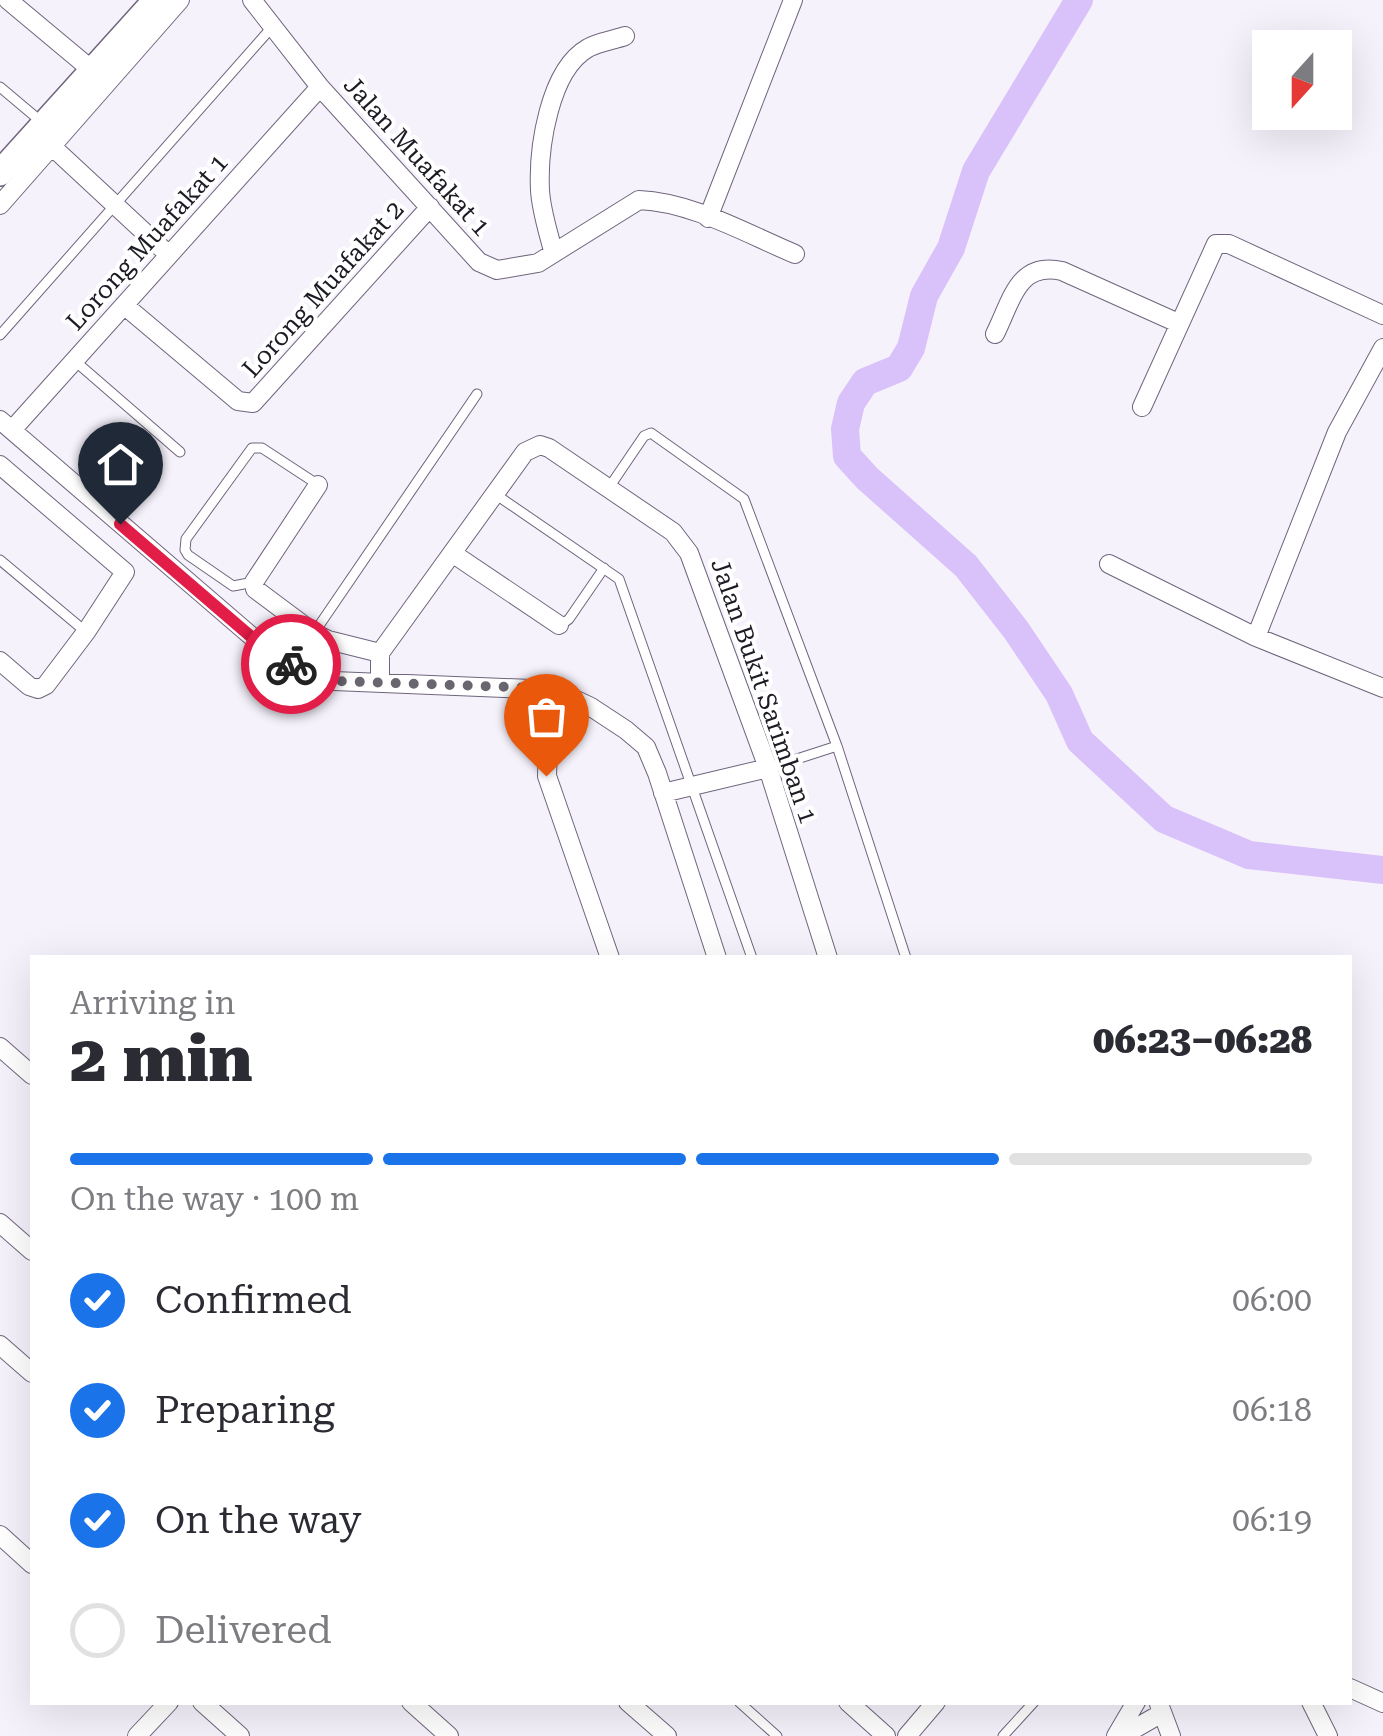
<!DOCTYPE html>
<html lang="en">
<head>
<meta charset="utf-8">
<style>
	:root { --surface:#fff; --page:#f7f7f7; --text:#2b2b33; --muted:#7c7c81; --line:#e1e1e2; --accent:#1a73e8 }
	body { margin:0; font-family:"Roboto Serif",serif; background:var(--page); color:var(--text); height:100vh; display:flex; flex-direction:column; font-size:38px; white-space:nowrap }
	* { box-sizing:border-box; margin:0 }
	p { font-size:32px; color:var(--muted) }
	.icon { flex:none; width:55px; height:55px; fill:none; stroke:currentColor; stroke-width:2; stroke-linecap:round; stroke-linejoin:round }
	.map { position:relative; flex:1; overflow:hidden }
	.details { position:absolute; left:30px; top:955px; width:1322px; height:750px; display:flex; flex-direction:column; background:var(--surface); border-radius:0px; box-shadow:0 10px 40px #0002 }
	.details>* { flex:none }
	.needle { width:65px; rotate:201deg }
	.fabs { position:absolute; left:1252px; top:30px; display:grid; gap:20px }
	.fabs a { display:grid; place-items:center; width:100px; height:100px; border-radius:0px; background:var(--surface); box-shadow:0 10px 40px #0002; font-size:50px }
	.pin { position:absolute; display:grid; place-items:center; width:85px; height:85px; color:#fff; margin:-102px -42px; border-radius:50% 50% 50% 0; rotate:-45deg; box-shadow:0 0 10px #0007 }
	.pin .icon { rotate:45deg }
	.courier { position:absolute; display:grid; place-items:center; width:100px; height:100px; margin:-50px; border:8px solid #e11d48; border-radius:50%; background:#fff; color:#222; box-shadow:0 2px 12px #0007 }
	.summary em { font-style:normal; font-weight:800 }
	.summary div { display:flex; flex-direction:column-reverse }
	.summary { display:flex; align-items:center; justify-content:space-between; height:170px; padding:0 40px }
	h1 { font-size:65px; font-weight:800; line-height:75px }
	.bar { display:grid; grid-template-columns:repeat(4,1fr); gap:15px 10px; align-content:center; height:120px; padding:0 40px }
	.bar i { height:12px; border-radius:8px; background:var(--line) }
	.bar .on { background:var(--accent) }
	.bar p { grid-column:span 4 }
	ol { padding:0 40px; list-style:none }
	li { display:flex; align-items:center; gap:30px; height:110px }
	li p { margin-inline-start:auto }
	li .icon { padding:10px; border-radius:50%; background:var(--accent); color:#fff; stroke-width:4 }
	li:last-child { color:var(--muted) }
	li i { width:55px; height:55px; border:5px solid var(--line); border-radius:50% }
	.map>svg:first-child { display:block }
	.lines { fill:none; stroke-linecap:round; stroke-linejoin:round }
	.river { stroke:#d9c1fa; stroke-width:28 }
	.service-casing { stroke:#6f657c; stroke-width:11 }
	.minor-casing { stroke:#6f657c; stroke-width:20 }
	.secondary-casing { stroke:#6f657c; stroke-width:28 }
	.service { stroke:#fff; stroke-width:9 }
	.minor { stroke:#fff; stroke-width:18 }
	.secondary { stroke:#fff; stroke-width:25 }
	.done { stroke:#6a6670; stroke-width:10; stroke-dasharray:0 18 }
	.route { stroke:#e11d48; stroke-width:12 }
	.labels { text-anchor:middle; dominant-baseline:central; stroke-width:8; stroke-linejoin:round; paint-order:stroke }
	.street-label { font-size:25px; fill:#1e1a24; stroke:#fff }
</style>
</head>
<body>
<div class="map">
<svg width="1383" height="1736" viewBox="0 0 1383 1736">
	<rect width="100%" height="100%" fill="#f6f2fc"/>
	<g class="lines">
		<path class="river" d="M1079 0 976 171 951 248 924 296 911 348 899 368 865 382 851 403 845 429 847 456 867 478 966 566 1016 630 1059 694 1080 741 1164 819 1249 855 1383 870"/>
		<defs>
			<path id="service" d="M0 87 44 124
				M0 335 273 26
				M75 361 180 452
				M608 489 644 436 651 433 744 499 837 746 906 958
				M495 494 619 579 752 958
				M0 560 86 632
				M254 582 233 586 188 555 185 550 186 539 252 448H262L317 484
				M561 625 569 619 604 568
				M314 633 477 394
				M769 768 837 746
				M739 1702 777 1736
				M1003 1736 1034 1702"/>
			<path id="minor" d="M8 0 93 71
				M252 0 320 87 479 262 497 270 538 263 639 200C692 202 747 234 795 254
				M45 140 169 255
				M0 205 180 0
				M708 218 793 0
				M553 251C548 231 541 210 540 190 538 149 549 70 588 48 598 42 614 40 625 36
				M124 305 238 401 253 403 430 207
				M995 334C1012 300 1018 261 1062 271L1178 323
				M1142 407 1216 244H1229L1383 315
				M0 420 278 659 334 681 555 690 591 707 626 730 646 747 657 773 717 958
				M12 430 320 87
				M0 465 125 572 86 632 46 685 38 689 29 686 0 661
				M318 485 254 582 255 589 314 633 328 640 380 653
				M452 553 559 625
				M1109 564 1256 637 1383 688
				M1256 637 1337 432 1383 348
				M380 680V653L525 452 540 445 549 448 673 532 689 553 768 768 828 958
				M571 697 548 748 547 776 610 958
				M663 793 768 768
				M0 1047 32 1075
				M0 1223 32 1251
				M0 1345 32 1373
				M0 1535 32 1564
				M1350 1688 1383 1703
				M202 1702 240 1736
				M411 1702 449 1736
				M628 1702 667 1736
				M848 1702 886 1736
				M1311 1702 1328 1736
				M1159 1704 1171 1736
				M137 1736 169 1702
				M907 1736 936 1702
				M1116 1736 1136 1702
				M1122 1736 1162 1713"/>
			<path id="secondary" d="M0 173 156 0"/>
		</defs>
		<use href="#service" class="service-casing"/>
		<use href="#minor" class="minor-casing"/>
		<use href="#secondary" class="secondary-casing"/>
		<use href="#service" class="service"/>
		<use href="#minor" class="minor"/>
		<use href="#secondary" class="secondary"/>
	</g>
	<g class="lines">
		<path class="done" d="M291 664 334 681 540 688 572 697 548 748 546 776"/>
		<path class="route" d="M120 524 256 641 278 659 291 664"/>
	</g>
	<g class="labels">
		<g class="street-label">
			<text transform="translate(417 156) rotate(48)">Jalan Muafakat 1</text>
			<text transform="translate(147 242) rotate(-48)">Lorong Muafakat 1</text>
			<text transform="translate(323 289) rotate(-48)">Lorong Muafakat 2</text>
			<text transform="translate(764 691) rotate(71)">Jalan Bukit Sarimban 1</text>
		</g>
	</g>
</svg>
<div class="fabs">
<a><svg class="needle" viewBox="-14 -14 28 28"><path d="M0-13l5 13h-10z" fill="#e53935"/><path d="M0 13l5-13h-10z" fill="#7c7c81"/></svg></a>
</div>
<div class="pin" style="left:546px;top:776px;background:#ea580c"><svg class="icon" aria-label="bag" viewBox="0 0 24 24"><path d="M5 8h14l-1 12H6zM9 8a3 3 0 0 1 6 0"/></svg></div>
<div class="pin" style="left:120px;top:524px;background:#1f2937"><svg class="icon" aria-label="home" viewBox="0 0 24 24"><path d="M3 11l9-7 9 7M6 9v11h12V9"/></svg></div>
<div class="courier" style="left:291px;top:664px"><svg class="icon" aria-label="bike" viewBox="0 0 24 24"><circle cx="6" cy="16" r="4"/><circle cx="18" cy="16" r="4"/><path d="M6 16l4-8h5l3 8M10 8l3 8H6M13 5h3"/></svg></div>
<section class="details">
<div class="summary"><div><h1>2 min</h1><p>Arriving in</p></div><em>06:23–06:28</em></div>
<div class="bar"><i class="on"></i><i class="on"></i><i class="on"></i><i></i><p>On the way · 100 m</p></div>
<ol>
<li><svg class="icon" aria-label="check" viewBox="0 0 24 24"><path d="M5 12l5 5 9-10"/></svg>Confirmed<p>06:00</p></li>
<li><svg class="icon" aria-label="check" viewBox="0 0 24 24"><path d="M5 12l5 5 9-10"/></svg>Preparing<p>06:18</p></li>
<li><svg class="icon" aria-label="check" viewBox="0 0 24 24"><path d="M5 12l5 5 9-10"/></svg>On the way<p>06:19</p></li>
<li><i></i>Delivered</li>
</ol>
</section>
</div>
</body>
</html>
